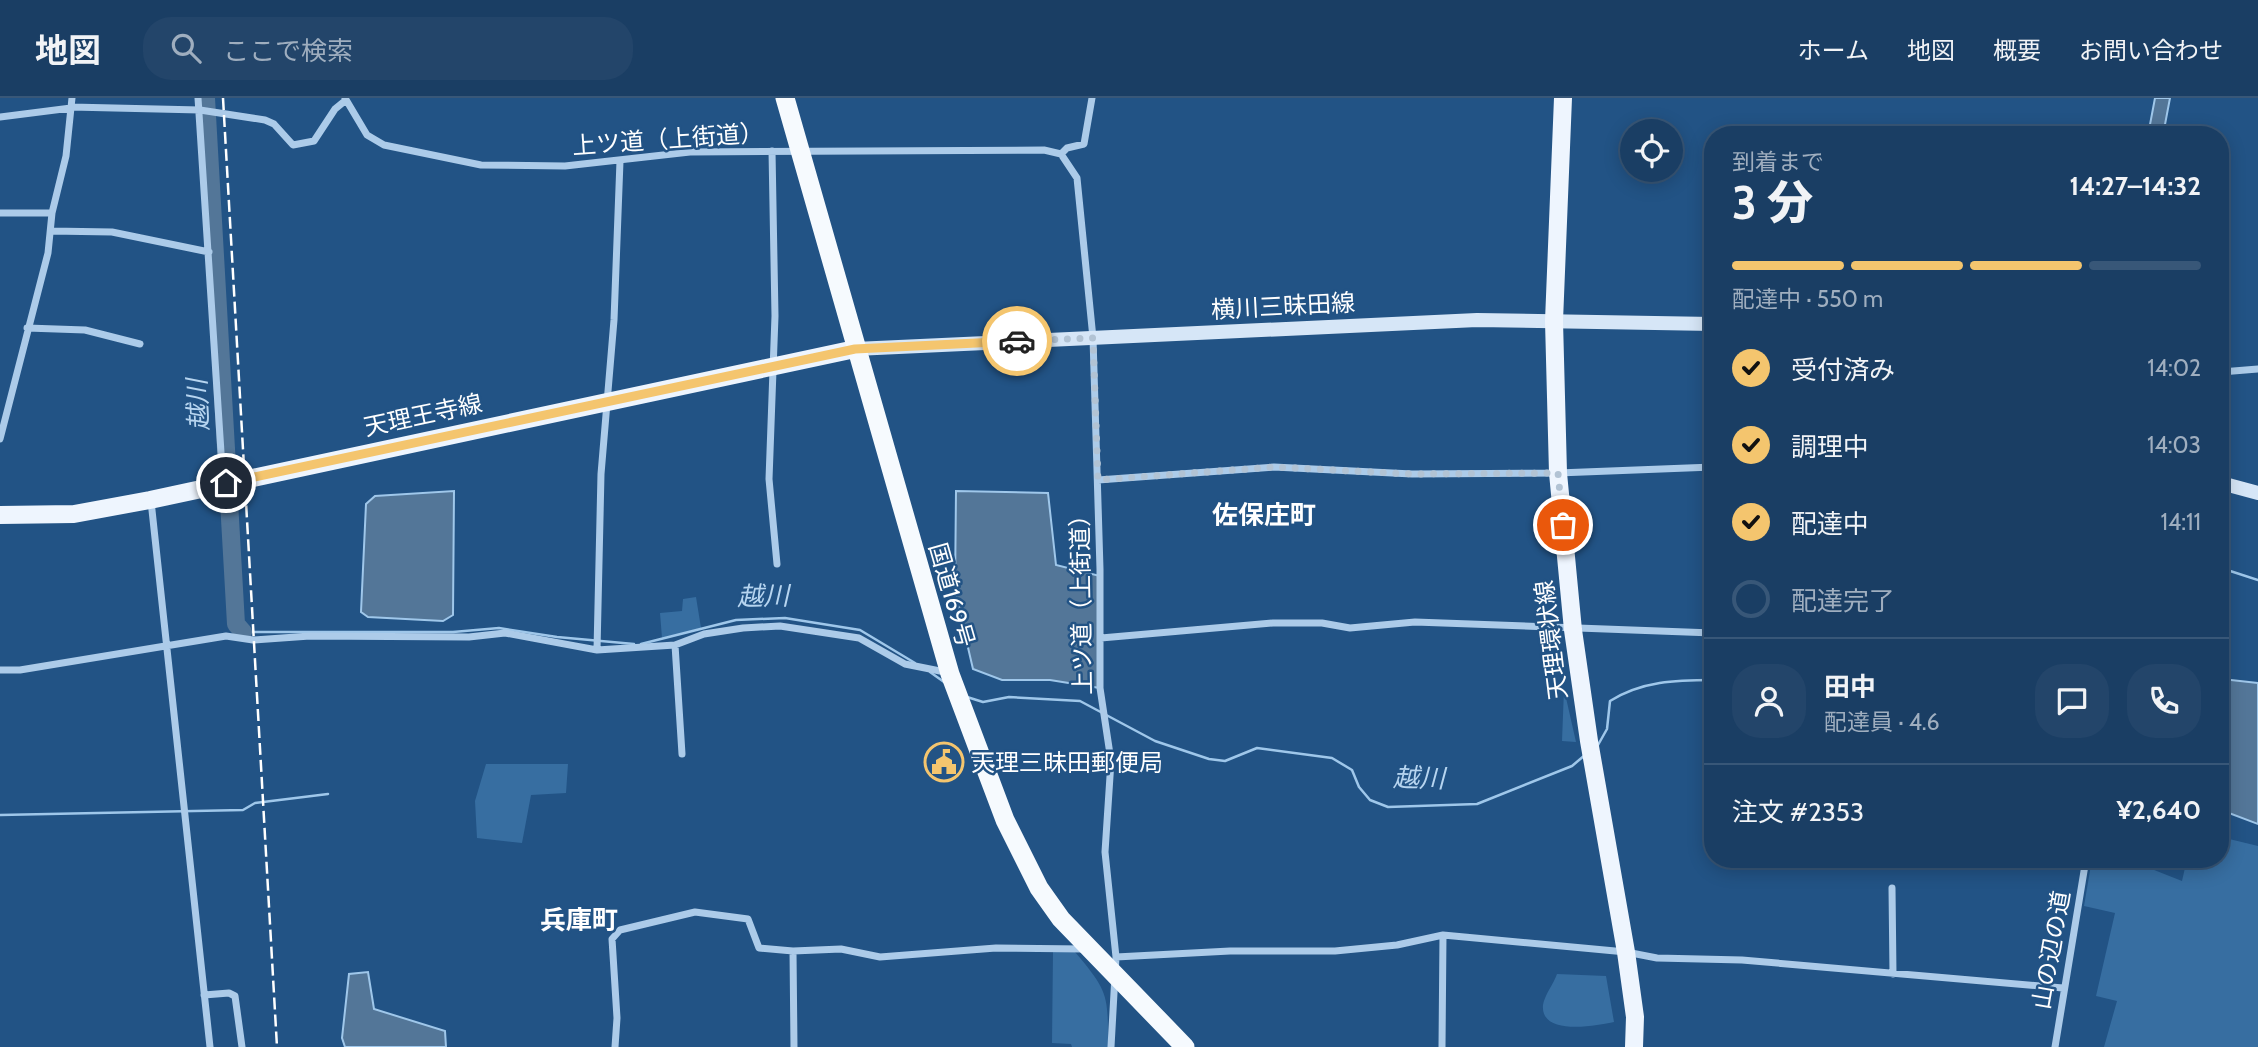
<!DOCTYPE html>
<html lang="ja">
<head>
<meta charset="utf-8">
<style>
	:root { --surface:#1a3e64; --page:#23456a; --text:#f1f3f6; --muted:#9faebf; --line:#385778; --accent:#f4c56e }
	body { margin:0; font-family:Cabin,"Noto Sans JP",sans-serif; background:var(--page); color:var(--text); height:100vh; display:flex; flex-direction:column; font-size:26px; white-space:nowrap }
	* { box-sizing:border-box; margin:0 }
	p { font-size:23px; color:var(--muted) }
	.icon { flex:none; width:38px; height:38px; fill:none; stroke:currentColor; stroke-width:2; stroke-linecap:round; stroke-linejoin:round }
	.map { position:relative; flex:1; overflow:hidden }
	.sheet { position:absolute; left:1704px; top:28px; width:525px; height:742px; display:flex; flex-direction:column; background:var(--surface); border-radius:28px; box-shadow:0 4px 18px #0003,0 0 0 2px var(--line) }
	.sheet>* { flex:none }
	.fabs { position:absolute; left:1620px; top:21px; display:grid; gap:14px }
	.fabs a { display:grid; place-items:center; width:63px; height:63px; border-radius:50%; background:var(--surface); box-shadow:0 4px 18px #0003,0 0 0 2px var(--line); font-size:35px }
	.pin { position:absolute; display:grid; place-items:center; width:60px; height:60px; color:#fff; margin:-30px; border:4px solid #fff; border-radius:50%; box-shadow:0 2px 7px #0007 }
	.courier { position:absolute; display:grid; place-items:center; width:70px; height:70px; margin:-35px; border:5px solid #f4c56e; border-radius:50%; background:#fff; color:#222; box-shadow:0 2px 9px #0007 }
	.summary em { font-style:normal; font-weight:800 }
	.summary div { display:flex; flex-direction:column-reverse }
	.summary { display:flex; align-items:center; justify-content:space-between; height:119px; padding:0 28px }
	h1 { font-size:46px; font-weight:800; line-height:52px }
	.bar { display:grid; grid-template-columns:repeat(4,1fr); gap:10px 7px; align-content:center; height:84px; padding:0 28px }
	.bar i { height:9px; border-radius:5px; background:var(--line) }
	.bar .active { background:var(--accent) }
	.bar p { grid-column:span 4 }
	.line { display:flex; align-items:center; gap:18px; padding:0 28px; border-top:2px solid var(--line) }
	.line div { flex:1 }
	.round { display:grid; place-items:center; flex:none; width:74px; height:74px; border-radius:28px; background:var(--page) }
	ol { padding:0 28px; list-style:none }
	li { display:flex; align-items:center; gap:21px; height:77px }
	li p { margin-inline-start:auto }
	li .icon { padding:7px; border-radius:50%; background:var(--accent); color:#111; stroke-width:4 }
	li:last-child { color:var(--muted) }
	li i { width:38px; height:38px; border:4px solid var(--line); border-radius:50% }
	header { display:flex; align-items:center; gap:42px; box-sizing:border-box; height:98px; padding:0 35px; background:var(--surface); border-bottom:2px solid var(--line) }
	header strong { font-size:33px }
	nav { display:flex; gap:38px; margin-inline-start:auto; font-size:24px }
	.search { width:490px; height:63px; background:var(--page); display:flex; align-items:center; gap:18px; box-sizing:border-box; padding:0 24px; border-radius:28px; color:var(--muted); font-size:26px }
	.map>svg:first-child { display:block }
	.green { fill:#376ea1 }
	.water { fill:#537698; stroke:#9fc7ea; stroke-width:2 }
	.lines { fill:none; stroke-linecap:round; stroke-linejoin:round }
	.stream { stroke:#9fc7ea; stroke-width:2.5 }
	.river { stroke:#537698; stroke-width:18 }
	.minor { stroke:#accbe9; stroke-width:7 }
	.secondary { stroke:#d6e6f7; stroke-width:14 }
	.primary { stroke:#eef5fe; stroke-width:18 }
	.trunk { stroke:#f6fafe; stroke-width:19 }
	.rail { stroke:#fff; stroke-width:2.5; stroke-dasharray:12 5; stroke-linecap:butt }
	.done { stroke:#b2c3d4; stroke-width:7; stroke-dasharray:0 12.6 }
	.route { stroke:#f4c56e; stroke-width:9 }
	.labels { text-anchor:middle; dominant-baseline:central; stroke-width:5; stroke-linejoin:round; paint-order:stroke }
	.street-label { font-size:24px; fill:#fff; stroke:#225385 }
	.poi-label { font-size:24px; fill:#fff; stroke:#225385; text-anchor:start }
	.water-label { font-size:26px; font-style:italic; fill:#b7d5f0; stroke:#225385 }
	.neighbourhood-label { font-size:26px; font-weight:bold; fill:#fff; stroke:#225385 }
</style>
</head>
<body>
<header>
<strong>地図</strong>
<div class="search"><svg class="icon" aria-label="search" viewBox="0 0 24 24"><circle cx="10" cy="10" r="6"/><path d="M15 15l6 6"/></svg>ここで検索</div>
<nav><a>ホーム</a><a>地図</a><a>概要</a><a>お問い合わせ</a></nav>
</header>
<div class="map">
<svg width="2258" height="949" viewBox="0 0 2258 949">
	<rect width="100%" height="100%" fill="#225385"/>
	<path class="green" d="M696 499 701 530 662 540 660 515 682 513 683 501Z
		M1564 591 1576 644 1562 643Z
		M486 666H568L566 695 531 697 522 745 477 740 475 703Z
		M2221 739 2258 748V949H2104L2117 903 2096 898 2115 815 2084 808 2092 761 2144 768 2182 783 2187 761H2221Z
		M1053 854H1075C1109 894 1108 897 1108 949H1072L1071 946 1052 945Z
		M1557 876 1606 878 1614 924C1595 928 1540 938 1543 907 1544 898 1554 885 1557 876Z"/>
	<path class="water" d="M2155 0H2170L2163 37H2148Z
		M454 393 453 517 443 523 368 519 361 514 366 406 375 398Z
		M956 393 1048 395 1056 467 1100 478V590L1050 582H1002L973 571 955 494Z
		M2222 581 2258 585V726L2221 712Z
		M368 874 374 911 445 933 446 949H345L342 940 349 876Z"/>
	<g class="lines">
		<path class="stream" d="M2221 470 2258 482
			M243 534H453L499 530 557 539 634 546
			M641 546 736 522 785 520 860 532 915 565
			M930 574 944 584
			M967 599 983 604 1009 599 1080 603 1155 643 1209 661 1225 663 1257 650 1332 660 1352 672 1359 689 1370 702 1388 709 1477 706 1572 668 1585 657
			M1598 647 1607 631 1610 603C1642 583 1676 582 1713 582
			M0 717 243 712 255 705 328 696"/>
		<path class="river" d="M206 0 236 526 243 534"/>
		<path class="minor" d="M198 0 223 385
			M345 0 367 37 384 47 481 67 565 68 690 54 1044 52 1061 56
			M1092 0 1084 46 1067 50 1061 56 1077 80 1093 240 1100 471V590L1111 663 1105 754 1116 859 1111 949
			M71 9 200 12 265 22 274 26 293 47 314 43 335 11 346 2
			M0 19 71 10
			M772 53 775 218 769 381 777 466
			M0 115H52
			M51 133 112 134 209 154
			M27 230 85 232 140 246
			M2221 274 2258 271
			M0 341 48 155 52 115 66 58 72 0
			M1098 382 1274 369 1412 376 1558 375 1713 369
			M151 403 210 949
			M1101 540 1273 525H1322L1350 530 1415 524 1713 535
			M675 547 682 656
			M597 552 601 376 614 222 620 63
			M0 572H20L226 538 253 542 310 538 469 539 505 535 597 552 675 547 704 536 743 530 780 528 859 540 905 566 945 574
			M1892 790 1893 876
			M793 853 794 949
			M1116 859 1230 853H1335L1397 847 1443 837 1626 854 1657 860 1742 862 2063 890
			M204 897 229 895 235 898 242 949
			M615 949 617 920 612 841 620 832 695 814 748 821 759 850 793 853 841 851 880 859 996 850 1084 851
			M1442 949 1443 837
			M2055 949 2086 761"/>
		<path class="secondary" d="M855 251 1477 222 1713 226
			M2221 385 2258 395"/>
		<path class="primary" d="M1563 0 1554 223 1558 375 1573 532 1589 643 1626 854 1635 919 1634 949
			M0 417 74 416 150 402 855 251"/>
		<path class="trunk" d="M785 0 950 576 1005 722 1039 790 1061 821 1185 949"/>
		<path class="rail" d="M223 0 277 949"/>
	</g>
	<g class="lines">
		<path class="done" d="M1017 243 1093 240 1098 382 1274 369 1412 376 1558 375 1563 427"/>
		<path class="route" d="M226 385 855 251 1017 243"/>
	</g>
	<defs>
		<symbol id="civic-ring" viewBox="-11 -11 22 22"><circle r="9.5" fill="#225385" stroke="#f4c56e" stroke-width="1.5"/><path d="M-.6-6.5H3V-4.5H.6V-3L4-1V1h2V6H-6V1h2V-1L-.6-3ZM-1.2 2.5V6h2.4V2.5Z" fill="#f4c56e"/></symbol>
	</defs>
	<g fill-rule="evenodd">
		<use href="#civic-ring" x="922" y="642" width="44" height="44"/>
	</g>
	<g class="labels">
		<g class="street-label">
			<text transform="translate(668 41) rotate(-4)">上ツ道（上街道）</text>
			<text transform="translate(1283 208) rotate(-3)">横川三昧田線</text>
			<text transform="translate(423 317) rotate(-12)">天理王寺線</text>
			<text transform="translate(952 497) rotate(74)">国道169号</text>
			<text transform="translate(1081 501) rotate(-91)">上ツ道（上街道）</text>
			<text transform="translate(1551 542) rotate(-97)">天理環状線</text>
			<text transform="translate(2051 852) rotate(-80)">山の辺の道</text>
		</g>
		<g class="poi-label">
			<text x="971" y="664">天理三昧田郵便局</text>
		</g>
		<g class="water-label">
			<text transform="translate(198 307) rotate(-93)">越川</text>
			<text transform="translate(763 498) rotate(-1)">越川</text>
			<text transform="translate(1419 680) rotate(1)">越川</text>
		</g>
		<g class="neighbourhood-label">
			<text x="1264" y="417">佐保庄町</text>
			<text x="579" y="822">兵庫町</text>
		</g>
	</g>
</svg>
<div class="fabs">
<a><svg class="icon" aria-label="locate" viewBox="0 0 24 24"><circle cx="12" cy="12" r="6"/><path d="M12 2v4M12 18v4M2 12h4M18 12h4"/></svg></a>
</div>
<div class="pin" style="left:1563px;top:427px;background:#ea580c"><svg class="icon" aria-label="bag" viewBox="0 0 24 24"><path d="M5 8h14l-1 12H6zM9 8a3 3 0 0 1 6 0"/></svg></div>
<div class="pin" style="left:226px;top:385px;background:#1f2937"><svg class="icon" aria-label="home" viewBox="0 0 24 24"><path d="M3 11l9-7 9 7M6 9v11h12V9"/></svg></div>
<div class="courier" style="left:1017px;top:243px"><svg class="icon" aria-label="car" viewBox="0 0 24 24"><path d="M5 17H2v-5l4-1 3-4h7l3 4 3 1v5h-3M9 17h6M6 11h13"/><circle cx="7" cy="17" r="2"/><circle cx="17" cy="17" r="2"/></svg></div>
<section class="sheet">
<div class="summary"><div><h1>3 分</h1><p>到着まで</p></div><em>14:27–14:32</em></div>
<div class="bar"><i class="active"></i><i class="active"></i><i class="active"></i><i></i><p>配達中 · 550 m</p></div>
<ol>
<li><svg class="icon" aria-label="check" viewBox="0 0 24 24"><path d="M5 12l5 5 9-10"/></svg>受付済み<p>14:02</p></li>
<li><svg class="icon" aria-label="check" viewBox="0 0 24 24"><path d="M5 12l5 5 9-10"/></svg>調理中<p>14:03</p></li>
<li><svg class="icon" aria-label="check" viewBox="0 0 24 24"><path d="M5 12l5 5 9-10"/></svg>配達中<p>14:11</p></li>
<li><i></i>配達完了</li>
</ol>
<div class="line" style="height:126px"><a class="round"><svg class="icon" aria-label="person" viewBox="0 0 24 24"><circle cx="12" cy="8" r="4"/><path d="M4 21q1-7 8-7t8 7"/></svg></a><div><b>田中</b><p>配達員 · 4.6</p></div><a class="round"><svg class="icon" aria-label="chat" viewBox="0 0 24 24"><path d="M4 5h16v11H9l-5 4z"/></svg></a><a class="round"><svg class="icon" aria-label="phone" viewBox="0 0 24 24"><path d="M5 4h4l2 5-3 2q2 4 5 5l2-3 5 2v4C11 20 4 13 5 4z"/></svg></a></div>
<div class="line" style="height:91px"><div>注文 #2353</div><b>¥2,640</b></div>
</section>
</div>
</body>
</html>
